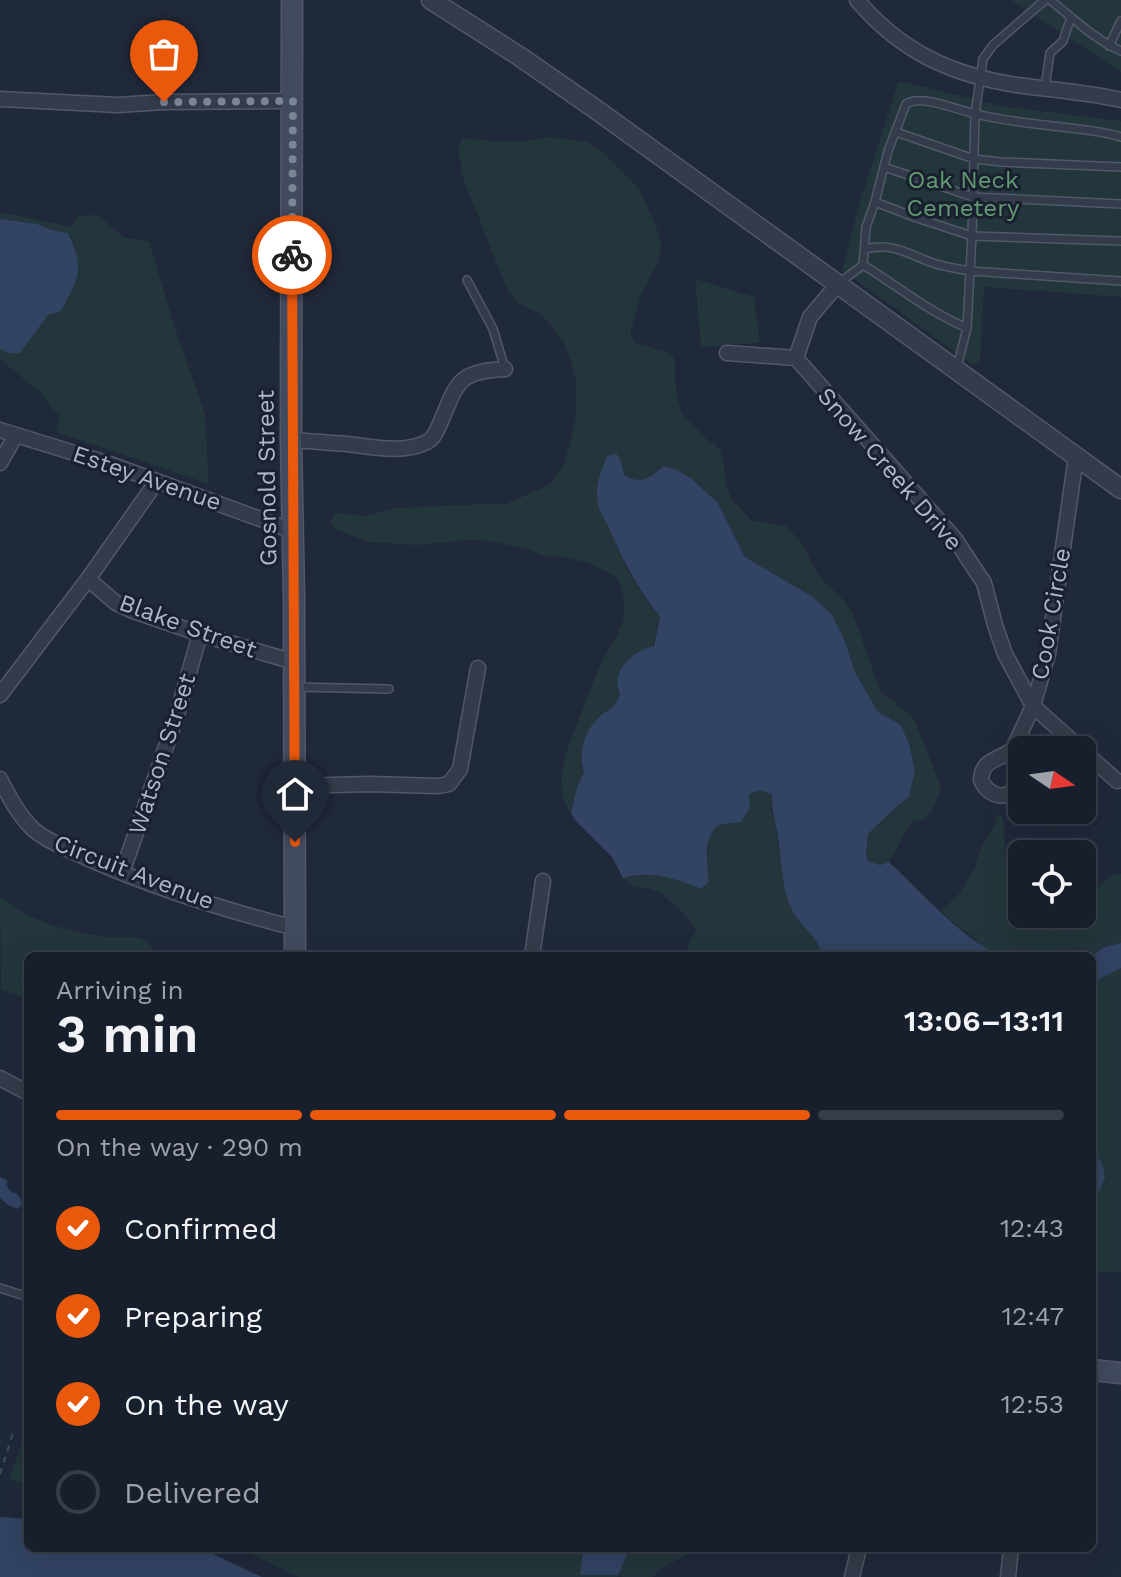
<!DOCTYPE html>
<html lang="en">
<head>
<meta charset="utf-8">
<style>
	:root { --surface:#181f2c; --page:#252c38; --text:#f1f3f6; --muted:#9fa2a9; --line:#363d48; --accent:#ea580c }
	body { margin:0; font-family:"Work Sans",sans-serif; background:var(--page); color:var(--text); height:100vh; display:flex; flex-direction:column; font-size:30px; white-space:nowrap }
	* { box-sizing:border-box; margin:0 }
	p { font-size:26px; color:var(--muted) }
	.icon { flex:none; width:44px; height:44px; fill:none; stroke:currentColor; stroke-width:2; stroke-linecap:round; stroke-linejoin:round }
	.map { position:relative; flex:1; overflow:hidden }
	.panel { position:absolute; left:24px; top:952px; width:1072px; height:600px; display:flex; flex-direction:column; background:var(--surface); border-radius:12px; box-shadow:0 8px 32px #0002,0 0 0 2px var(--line) }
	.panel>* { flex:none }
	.needle { width:52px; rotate:103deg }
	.fabs { position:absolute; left:1008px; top:736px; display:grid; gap:16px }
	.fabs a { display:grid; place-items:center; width:88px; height:88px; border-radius:12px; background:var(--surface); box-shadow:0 8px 32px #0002,0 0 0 2px var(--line); font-size:40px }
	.pin { position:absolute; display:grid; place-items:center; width:68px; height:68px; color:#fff; margin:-82px -34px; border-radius:50% 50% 50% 0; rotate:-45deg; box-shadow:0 0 8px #0007 }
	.pin .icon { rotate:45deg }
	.courier { position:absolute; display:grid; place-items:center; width:80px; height:80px; margin:-40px; border:6px solid #ea580c; border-radius:50%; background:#fff; color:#222; box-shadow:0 2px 10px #0007 }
	.summary em { font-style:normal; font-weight:600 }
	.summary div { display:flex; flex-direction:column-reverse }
	.summary { display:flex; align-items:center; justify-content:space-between; height:136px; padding:0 32px }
	h1 { font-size:52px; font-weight:600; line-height:60px }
	.bar { display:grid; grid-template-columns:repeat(4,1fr); gap:12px 8px; align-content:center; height:96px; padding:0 32px }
	.bar i { height:10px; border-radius:6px; background:var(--line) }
	.bar .active { background:var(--accent) }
	.bar p { grid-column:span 4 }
	ol { padding:0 32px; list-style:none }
	li { display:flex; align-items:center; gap:24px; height:88px }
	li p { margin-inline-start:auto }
	li .icon { padding:8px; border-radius:50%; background:var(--accent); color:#fff; stroke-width:4 }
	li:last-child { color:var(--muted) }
	li i { width:44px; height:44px; border:4px solid var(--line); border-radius:50% }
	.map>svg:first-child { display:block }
	.green { fill:#22363b }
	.water { fill:#324363 }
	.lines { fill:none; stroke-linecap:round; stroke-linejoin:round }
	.service-casing { stroke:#515968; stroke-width:10 }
	.minor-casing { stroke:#515968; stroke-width:17 }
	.tertiary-casing { stroke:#515968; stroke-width:21 }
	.secondary-casing { stroke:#515968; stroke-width:23 }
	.path { stroke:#3d5255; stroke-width:2; stroke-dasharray:6 6; stroke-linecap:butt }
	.service { stroke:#343b4a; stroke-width:7 }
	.minor { stroke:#343b4a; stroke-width:14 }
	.tertiary { stroke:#343b4a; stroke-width:18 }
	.secondary { stroke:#414a5e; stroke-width:20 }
	.done { stroke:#7c8596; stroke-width:8; stroke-dasharray:0 14.4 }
	.route { stroke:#ea580c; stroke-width:10 }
	.labels { text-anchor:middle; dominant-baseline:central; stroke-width:6; stroke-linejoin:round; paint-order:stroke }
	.park-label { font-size:24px; fill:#649974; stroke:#19212f }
	.street-label { font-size:24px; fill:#aeb6c7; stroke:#19212f }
</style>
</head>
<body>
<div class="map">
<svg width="1121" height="1577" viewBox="0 0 1121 1577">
	<rect width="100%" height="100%" fill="#20293a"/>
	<path class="green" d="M1011 0H1121V72Z
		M905 82 1001 106 1121 121V297L984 287 980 359 974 366 842 270 860 202 898 83Z
		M549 137 589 142 610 159 638 188 646 203 660 237 661 247 657 264 641 295 630 333 635 343 670 353 675 360V382L678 402 682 414 707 440 714 443 720 450 724 464 726 486 732 500 751 520 786 526 803 545 815 569 824 582 840 596 853 614 880 690 914 719 941 787 934 807 924 820 912 821 889 862 880 865 868 861 866 855 868 834 897 806 909 797 915 771 909 743 900 724 878 712 855 672 845 641 831 615 813 597 745 557 718 503 692 479 677 470 664 466C649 477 643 485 624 475L621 461 598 506 628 570 645 598 660 617 653 646 617 688 620 695 614 707 598 718 581 764 584 772 577 787 571 813C549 783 570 744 581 714 588 694 595 676 604 657 610 646 618 636 622 624 627 608 624 592 617 577L589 563 553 555 543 556 531 550 489 541 468 540 417 545 369 542 337 530 330 521 335 513 365 516 397 508 482 504H507L550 484 564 466 576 418V378L565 344 547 321 537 312 520 304 508 291 463 178 458 148 463 138C492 141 520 144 549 137Z
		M0 212 72 227 79 216 98 215 123 237 149 242 175 328 205 414 209 484 56 432 60 414 53 409 42 394 0 359Z
		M695 279 754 297 760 343 701 347Z
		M760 789 772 795 771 809 777 826 779 848 791 910 821 946 822 956H687L685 953 696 929 685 915 661 893 650 889 634 887 623 878C652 870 674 878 701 888L709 882 706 861 710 834 749 794Z
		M997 814 1002 816C1007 835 1002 869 1011 883 1014 888 1018 889 1022 891V914H1082V900L1113 874H1121V943L1104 947 1092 956H1002L990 952 941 912 958 895 975 868 982 846 994 827Z
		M0 896C26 920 69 932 104 937 114 938 133 936 142 939 148 942 155 951 160 956H28V998L1 990Z
		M1121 964V1272L1101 1273 1092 1269V1197L1100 1190 1102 1162 1092 1151V979Z
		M28 1423V1484L9 1480Z
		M238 1548H698L661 1569 652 1577H623L619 1575 617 1577H299Z"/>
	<path class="water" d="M0 219 37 224 51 230 68 233C85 271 79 276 61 311L48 315 20 353H8L0 349Z
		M616 453 621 461 624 475C642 485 649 478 664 466L677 470 692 479 718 503 745 557 813 597 832 615 845 641 855 672 878 712 900 724 909 743 915 771 909 797 897 806 868 834 866 855 868 861 880 865 889 862C918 889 966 943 1002 956H822C819 936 799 926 791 908 780 883 782 853 776 826 774 814 771 808 772 795L761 790 749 794 750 808 741 822C735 823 726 823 720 825 702 834 707 865 709 882L701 889C674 878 651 870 623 878L612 857 575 820 571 813 577 787 584 772C578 754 584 732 598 718 609 707 612 713 620 695 610 671 632 651 654 646L660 617C638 589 622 559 608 526 604 519 599 511 598 504 594 487 601 471 607 456Z
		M1121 943V968L1097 980 1092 986V956L1104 947Z
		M1092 1137V1151L1102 1162 1105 1178 1100 1190 1092 1197Z
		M0 1177 8 1181 6 1184 10 1191C19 1194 21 1197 22 1205L18 1209 8 1205 0 1198Z
		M0 1517 28 1519V1548H200L262 1577H0Z
		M587 1548H630L618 1575H580L583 1551Z"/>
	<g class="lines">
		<defs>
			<path id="service" d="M1045 0 993 45 983 59 975 114 973 197 1121 204
				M1050 0C1073 18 1094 39 1121 51
				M1109 46 1121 21
				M1045 87 1050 53 1063 41 1071 17
				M896 132 974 159 1001 162 1121 167
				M875 202 917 218 972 236 973 197 884 167
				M1121 241 972 236 970 271 1121 281
				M865 249C892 242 908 254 933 263 945 267 958 269 970 271L967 328
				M467 280 493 329 505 369
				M839 283 863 265
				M957 367 967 328C929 312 898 286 863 265L866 227 875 202 888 151 906 104C921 94 954 109 972 113 998 120 1026 123 1053 126 1076 129 1099 130 1121 137
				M296 687 389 689
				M0 1288 28 1297"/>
			<path id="minor" d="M857 0C900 51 951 75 1017 85 1052 90 1086 92 1121 100
				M0 99 118 105 164 102 293 101
				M838 284 810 317 796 358 955 539 984 583 995 625 1005 654 1033 706 1082 750
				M727 353 796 358
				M0 430 110 464 293 531
				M291 440C310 441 329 443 347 444 373 447 403 454 427 442 433 439 435 434 438 428 457 387 453 371 505 369
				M0 463 16 435
				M88 579 116 603 133 611 200 634 294 662
				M0 695 88 579 157 481
				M1013 749 1033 706 1048 654 1076 456
				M1013 749C1012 760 1021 772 1017 783 1011 803 988 797 981 780 982 758 999 761 1013 749Z
				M1082 750 1117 781
				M0 779C9 797 19 816 34 830 47 841 63 847 78 854 147 886 221 909 295 928
				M295 786 370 784 438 786 449 784 460 769 478 668
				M122 873 176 718 200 634
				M532 956 543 881
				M0 1078 28 1093
				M852 1577 859 1548
				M1008 1577 1011 1548"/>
			<path id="tertiary" d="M431 0 519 56 594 108 1121 489"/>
			<path id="secondary" d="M292 0 291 440 294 597 295 956
				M1092 1370 1121 1373"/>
		</defs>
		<use href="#service" class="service-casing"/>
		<use href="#minor" class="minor-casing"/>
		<use href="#tertiary" class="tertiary-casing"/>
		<use href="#secondary" class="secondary-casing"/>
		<path class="path" d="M0 1474 14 1430"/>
		<use href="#service" class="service"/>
		<use href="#minor" class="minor"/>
		<use href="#tertiary" class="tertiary"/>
		<use href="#secondary" class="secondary"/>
	</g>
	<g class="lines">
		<path class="done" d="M164 102 293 101 292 255"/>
		<path class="route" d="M292 255C292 451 295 647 295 842"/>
	</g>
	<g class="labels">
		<g class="park-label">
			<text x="963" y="180">Oak Neck<tspan x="963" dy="28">Cemetery</tspan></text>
		</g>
		<g class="street-label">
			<text transform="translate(890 469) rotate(49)">Snow Creek Drive</text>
			<text transform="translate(147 478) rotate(19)">Estey Avenue</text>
			<text transform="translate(267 478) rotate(-91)">Gosnold Street</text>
			<text transform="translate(1051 614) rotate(-80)">Cook Circle</text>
			<text transform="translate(188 626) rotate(20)">Blake Street</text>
			<text transform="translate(162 754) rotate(-72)">Watson Street</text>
			<text transform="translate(134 872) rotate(21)">Circuit Avenue</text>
		</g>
	</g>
</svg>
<div class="fabs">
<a><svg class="needle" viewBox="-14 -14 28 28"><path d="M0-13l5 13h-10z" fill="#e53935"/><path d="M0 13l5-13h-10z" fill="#9fa2a9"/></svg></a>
<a><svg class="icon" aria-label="locate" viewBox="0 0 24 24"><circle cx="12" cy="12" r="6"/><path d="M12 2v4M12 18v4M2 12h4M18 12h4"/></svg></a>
</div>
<div class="pin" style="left:164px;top:102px;background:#ea580c"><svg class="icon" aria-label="bag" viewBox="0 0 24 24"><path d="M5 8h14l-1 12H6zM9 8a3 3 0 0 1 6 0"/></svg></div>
<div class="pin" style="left:295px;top:842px;background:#1f2937"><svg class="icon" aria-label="home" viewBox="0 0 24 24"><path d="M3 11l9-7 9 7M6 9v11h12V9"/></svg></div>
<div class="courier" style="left:292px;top:255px"><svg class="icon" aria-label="bike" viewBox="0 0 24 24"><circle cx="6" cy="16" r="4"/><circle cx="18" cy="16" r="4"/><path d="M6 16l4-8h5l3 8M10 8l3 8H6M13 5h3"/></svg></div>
<section class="panel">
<div class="summary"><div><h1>3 min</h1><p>Arriving in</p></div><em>13:06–13:11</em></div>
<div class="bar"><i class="active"></i><i class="active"></i><i class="active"></i><i></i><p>On the way · 290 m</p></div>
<ol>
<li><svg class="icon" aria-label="check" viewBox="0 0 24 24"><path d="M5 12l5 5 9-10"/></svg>Confirmed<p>12:43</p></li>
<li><svg class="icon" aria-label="check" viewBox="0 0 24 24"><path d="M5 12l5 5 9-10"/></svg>Preparing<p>12:47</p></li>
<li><svg class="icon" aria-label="check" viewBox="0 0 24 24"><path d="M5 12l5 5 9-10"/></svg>On the way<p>12:53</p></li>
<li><i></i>Delivered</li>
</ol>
</section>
</div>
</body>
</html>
